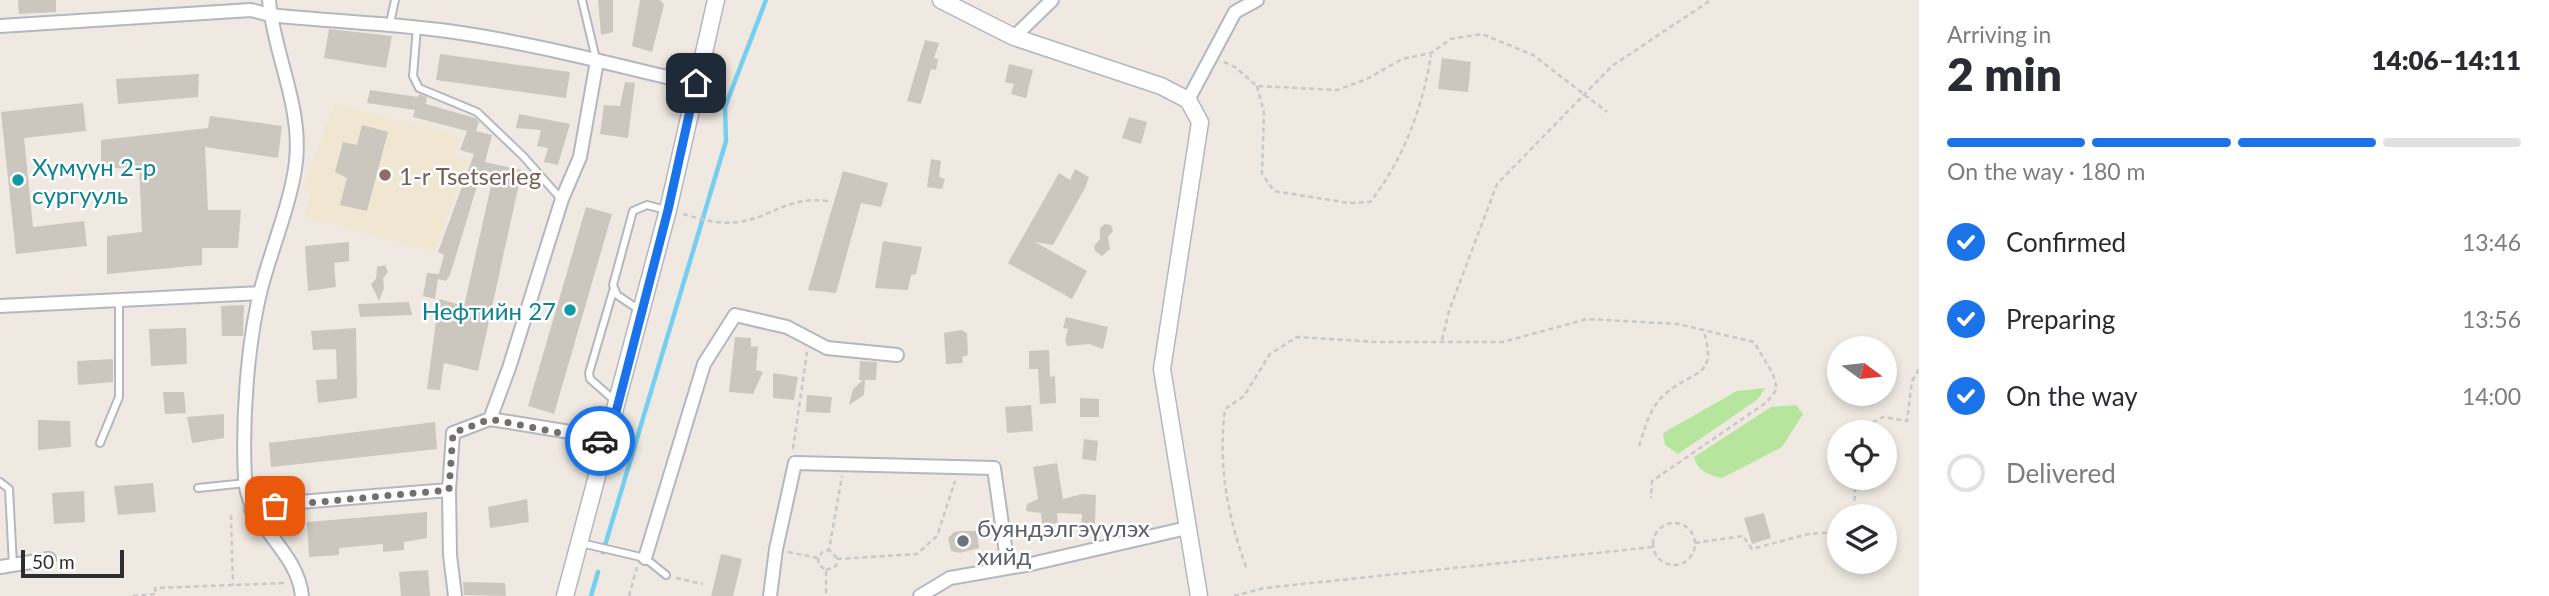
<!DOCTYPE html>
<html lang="en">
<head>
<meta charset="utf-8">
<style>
	:root { --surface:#fff; --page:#f7f7f7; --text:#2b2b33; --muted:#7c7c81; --line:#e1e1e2; --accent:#1a73e8 }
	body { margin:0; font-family:Lato,sans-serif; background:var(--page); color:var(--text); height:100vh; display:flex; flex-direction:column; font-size:26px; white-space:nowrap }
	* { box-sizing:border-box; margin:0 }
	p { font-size:23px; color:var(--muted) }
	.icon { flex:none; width:38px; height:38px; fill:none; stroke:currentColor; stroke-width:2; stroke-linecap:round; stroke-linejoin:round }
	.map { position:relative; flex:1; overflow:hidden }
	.details { display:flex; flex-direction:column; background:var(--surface); width:630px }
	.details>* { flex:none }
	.needle { width:46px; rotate:105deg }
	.fabs { position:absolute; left:1827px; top:336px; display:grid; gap:14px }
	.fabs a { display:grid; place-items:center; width:70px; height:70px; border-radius:50%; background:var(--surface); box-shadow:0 4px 10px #0003; font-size:35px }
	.scale { position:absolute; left:21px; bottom:18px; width:103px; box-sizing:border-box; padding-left:7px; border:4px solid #2e2e2e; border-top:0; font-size:19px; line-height:24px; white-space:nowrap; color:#2e2e2e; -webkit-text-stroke:5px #fff; paint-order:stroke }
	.pin { position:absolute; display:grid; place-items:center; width:60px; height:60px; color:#fff; margin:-30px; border-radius:14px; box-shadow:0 4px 10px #0006 }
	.courier { position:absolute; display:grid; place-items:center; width:70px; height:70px; margin:-35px; border:5px solid #1a73e8; border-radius:50%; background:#fff; color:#222; box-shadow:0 2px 9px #0007 }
	.overview em { font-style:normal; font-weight:800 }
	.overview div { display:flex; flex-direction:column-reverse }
	.overview { display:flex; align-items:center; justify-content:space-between; height:119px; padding:0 28px }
	h1 { font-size:46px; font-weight:800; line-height:52px }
	.bar { display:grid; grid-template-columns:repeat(4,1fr); gap:10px 7px; align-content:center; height:84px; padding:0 28px }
	.bar i { height:9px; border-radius:5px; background:var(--line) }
	.bar .active { background:var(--accent) }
	.bar p { grid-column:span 4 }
	ol { padding:0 28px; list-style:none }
	li { display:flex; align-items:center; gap:21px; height:77px }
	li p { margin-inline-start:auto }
	li .icon { padding:7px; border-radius:50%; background:var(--accent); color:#fff; stroke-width:4 }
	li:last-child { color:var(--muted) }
	li i { width:38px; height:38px; border:4px solid var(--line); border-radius:50% }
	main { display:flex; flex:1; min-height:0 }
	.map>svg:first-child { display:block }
	.education { fill:#f0e6d1 }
	.green { fill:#b6e59e }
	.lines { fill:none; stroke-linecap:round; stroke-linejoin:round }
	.stream { stroke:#75cff0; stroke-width:4.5 }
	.building { fill:#cbc7bf }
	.service-casing { stroke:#b4b7c1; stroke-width:10 }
	.minor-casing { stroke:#b4b7c1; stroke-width:16 }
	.tertiary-casing { stroke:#b4b7c1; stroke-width:19 }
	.path { stroke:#c9c9c9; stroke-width:2.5; stroke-dasharray:5 3.5; stroke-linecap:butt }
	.service { stroke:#fff; stroke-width:6 }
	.minor { stroke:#fff; stroke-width:12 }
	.tertiary { stroke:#fff; stroke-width:16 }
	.done { stroke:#726f6d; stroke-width:7; stroke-dasharray:0 12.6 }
	.route { stroke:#1a73e8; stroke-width:9 }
	.education-dot { fill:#8d6e63; stroke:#fff; stroke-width:2.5 }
	.culture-dot { fill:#0f9aa8; stroke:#fff; stroke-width:2.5 }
	.worship-dot { fill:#6b7280; stroke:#fff; stroke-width:2.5 }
	.labels { text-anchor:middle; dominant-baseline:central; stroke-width:5; stroke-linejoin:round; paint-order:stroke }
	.culture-label { font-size:24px; fill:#0d838f; stroke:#fff; text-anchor:start }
	.education-label { font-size:24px; fill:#785e54; stroke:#fff; text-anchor:start }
	.worship-label { font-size:24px; fill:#5b616d; stroke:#fff; text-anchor:start }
</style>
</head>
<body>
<main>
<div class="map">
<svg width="1919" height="596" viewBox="0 0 1919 596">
	<rect width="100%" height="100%" fill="#efe9e1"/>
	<path class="education" d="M335 104 459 136 456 158 468 161 434 252 305 217 311 191 302 189Z"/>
	<path class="green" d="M1765 388 1758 399 1678 454 1665 445 1663 433 1737 391Z
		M1796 405 1803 414 1782 447 1722 478C1709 475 1698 472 1694 457L1771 407Z"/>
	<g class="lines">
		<path class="stream" d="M603 552 726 141 725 107 766 0
			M591 596 598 572"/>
	</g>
	<path class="building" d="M18 0H56V12L19 14Z
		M598 0H613V32L601 35Z
		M640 0H660L664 5 652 52 632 46Z
		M329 29 392 36 386 68 324 58Z
		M925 40 939 43 934 58 938 59 936 70 931 69 921 104 907 101Z
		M440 54 570 72 566 98 436 80Z
		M1442 58 1471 62 1468 92 1438 89Z
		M1009 64 1033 70 1026 98 1011 94 1014 84 1005 82Z
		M199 74 198 97 118 104 116 79Z
		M625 82 635 83 628 138 600 134 604 105 620 106Z
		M370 90 418 97 419 94 427 97 426 104 475 118 479 122 476 131 492 135 485 162 522 170 478 371 444 363 440 390 427 389 439 299 464 306 491 186 478 183 450 275 446 281 438 279 435 299 423 296 427 273 439 274 444 255 438 252 474 154 460 150 467 131 413 117 415 110 367 103Z
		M83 103 86 131 24 138 33 227 84 221 87 246 16 254 1 112Z
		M519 114 570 124 558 165 544 162 548 148 537 146 541 130 516 128Z
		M210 116 282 126 278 158 205 147 208 210H241L238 248H202V265L107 274V236L142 232 139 167 101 169V140L208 128Z
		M1129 117 1147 122 1141 144 1122 138Z
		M362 125 388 132 367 211 340 205 347 178 335 172 343 142 357 145Z
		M931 159 941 161 939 177 945 179 942 189 927 187Z
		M1075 169 1089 177 1085 188 1053 245 1035 242 1087 271 1072 299 1008 263 1059 173 1070 180Z
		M843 171 888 183 881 207 861 203 836 293 808 290Z
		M586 207 612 214 554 414 528 406Z
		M1105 224 1111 225 1113 231 1108 237 1110 249 1102 256 1095 251 1094 246 1100 239V228Z
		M883 241 922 247 916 274 911 275 908 290 875 288Z
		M349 242V261L334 263 336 287 308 291 305 246Z
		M385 265 388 272 383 278 384 288 379 301 371 284 376 279 377 267Z
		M409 302 412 315 360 317 358 304Z
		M244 305 243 336H222L221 306Z
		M1066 317 1108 327 1103 349 1089 344 1067 346 1065 340 1068 329 1063 328Z
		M186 328 187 364 151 366 149 329Z
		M356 328 357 398 318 403 316 380 337 379 336 349 313 350 311 331Z
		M961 330 967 333 968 355 962 357 963 363 946 364 944 333Z
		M735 337 751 338V347L758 346 756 370 763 372 753 394 729 392Z
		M1049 350 1050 377 1055 376 1056 403 1040 404 1038 369H1029V351Z
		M113 359V382L78 385 77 361Z
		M860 361 877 362 876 380H865L864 395 849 405 853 389 863 380H859Z
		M773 373 798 377 794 400 773 398Z
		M163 392H184L186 413 165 414Z
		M807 395 832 397 830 413 806 412Z
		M1080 398 1099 399V417H1080Z
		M1031 405 1033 431 1007 433 1005 407Z
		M224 414V438L192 443 187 417Z
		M38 420 70 421 71 447 38 450Z
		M435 422 437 449 271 467 269 443Z
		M1084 439 1098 441 1096 461 1082 459Z
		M1057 463 1063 499 1083 494 1096 495 1095 523 1081 524 1082 514 1057 513 1058 523 1042 525 1041 513 1026 511 1027 504 1038 499 1033 467Z
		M153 483 156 512 118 515 114 486Z
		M84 491 85 522 54 524 52 493Z
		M527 499 529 522 490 528 488 507Z
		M427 512V538L404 542V550L383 552V544L339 548V555L309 557 307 522Z
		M1764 513 1771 538 1752 544 1744 518Z
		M962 531H977L979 548 960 553 951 551 948 538 954 532Z
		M721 554 742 559 733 596H711Z
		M428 570 430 596H401L399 572Z
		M463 582 505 583 506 596 464 595Z"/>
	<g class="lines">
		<defs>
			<path id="service" d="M582 0 596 59
				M390 23 395 0
				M417 27 413 76 419 88 477 112 523 156 561 199
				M613 291 589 373 590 379 614 400
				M641 311 617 295 613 285 633 211 647 205 666 210
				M100 443 119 397V299
				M0 482 9 489 13 565
				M198 488 246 483
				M581 543 645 558 666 575"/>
			<path id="minor" d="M269 0C274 55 302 105 296 161 292 200 271 250 261 289 247 345 242 422 245 479 248 526 297 549 302 596
				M0 26 251 10 270 15C334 22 398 23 461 33 541 45 618 66 696 84
				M1014 37 1052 0
				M1188 100 1235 12 1257 0
				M0 306 260 293
				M490 419 509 368 562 199 580 157 597 61
				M449 490 453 433 490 419 570 432 608 443
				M251 510 299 502 449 490 450 555 455 596
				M645 558 704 364 735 315 787 327 827 348 897 355
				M0 567 49 559
				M770 596 776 549 795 463 994 468 1008 567
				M920 596 950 578 1031 564 1187 528"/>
			<path id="tertiary" d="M941 0 1014 37 1161 86 1188 100 1200 122 1162 369 1199 596
				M565 596 668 210 716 0"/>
		</defs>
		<use href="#service" class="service-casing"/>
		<use href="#minor" class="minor-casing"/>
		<use href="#tertiary" class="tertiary-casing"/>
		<path class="path" d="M1224 62 1235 67 1257 86 1337 90 1367 79 1402 59 1431 53 1451 39 1482 34 1533 55 1607 112
			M1257 86 1264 113 1262 174 1274 191 1349 203 1370 202C1403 161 1423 106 1431 55
			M683 214C701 219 719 225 738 222 774 217 786 196 828 201
			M1442 340 1449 311 1497 184 1612 66 1711 0
			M1860 432V429L1883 417 1907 421 1912 381 1919 369
			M1639 446C1645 428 1649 410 1662 397 1690 369 1720 381 1703 329
			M793 449 807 352
			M231 515 233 585
			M1848 516 1854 507 1856 478
			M1653 544a21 21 0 1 1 42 0a21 21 0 1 1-42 0Z
			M1695 543 1743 536 1752 549 1808 534 1836 532 1839 528
			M788 552 818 558 823 551 829 550
			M818 558 819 565 826 570V596
			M837 558 829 550 842 476
			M1246 567C1227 514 1218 465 1225 409L1244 396 1270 354 1297 337 1377 342H1503L1587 319 1678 324 1754 342 1773 374 1777 389 1767 402 1652 481 1651 498
			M826 570 836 566 838 559 917 554 937 536 955 481
			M676 578 703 584
			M133 596 156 594 155 588 286 583
			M629 596 637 567
			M1234 596 1264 588 1653 547"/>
		<use href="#service" class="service"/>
		<use href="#minor" class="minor"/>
		<use href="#tertiary" class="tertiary"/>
	</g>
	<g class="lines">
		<path class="done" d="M275 506 449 490 453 433 490 419 600 441"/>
		<path class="route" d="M600 441 608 443 668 210 696 83"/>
	</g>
	<circle class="education-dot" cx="385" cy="175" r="7"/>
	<g class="culture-dot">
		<circle cx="18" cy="180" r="7"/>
		<circle cx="570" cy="310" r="7"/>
	</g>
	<circle class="worship-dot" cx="963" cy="541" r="7"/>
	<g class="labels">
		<g class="culture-label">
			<text x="32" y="166">Хүмүүн 2-р<tspan x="32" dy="28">сургууль</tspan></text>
			<text x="556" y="310" text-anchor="end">Нефтийн 27</text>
		</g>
		<g class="education-label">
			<text x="399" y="175">1-r Tsetserleg</text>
		</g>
		<g class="worship-label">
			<text x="977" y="527">буяндэлгэүүлэх<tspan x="977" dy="28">хийд</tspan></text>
		</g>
	</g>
</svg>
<div class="fabs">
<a><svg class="needle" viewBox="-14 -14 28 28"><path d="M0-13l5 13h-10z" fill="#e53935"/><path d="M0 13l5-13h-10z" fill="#7c7c81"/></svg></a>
<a><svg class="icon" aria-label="locate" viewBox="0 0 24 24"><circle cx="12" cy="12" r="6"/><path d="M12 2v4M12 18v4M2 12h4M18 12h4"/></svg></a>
<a><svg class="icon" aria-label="layers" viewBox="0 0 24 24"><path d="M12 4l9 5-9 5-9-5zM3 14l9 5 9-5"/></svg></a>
</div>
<div class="scale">50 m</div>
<div class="pin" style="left:275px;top:506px;background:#ea580c"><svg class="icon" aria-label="bag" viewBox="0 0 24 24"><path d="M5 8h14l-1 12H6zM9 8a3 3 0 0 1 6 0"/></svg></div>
<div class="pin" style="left:696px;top:83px;background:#1f2937"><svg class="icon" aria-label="home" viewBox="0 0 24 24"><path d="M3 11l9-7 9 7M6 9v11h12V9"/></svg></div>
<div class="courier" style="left:600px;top:441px"><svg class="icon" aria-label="car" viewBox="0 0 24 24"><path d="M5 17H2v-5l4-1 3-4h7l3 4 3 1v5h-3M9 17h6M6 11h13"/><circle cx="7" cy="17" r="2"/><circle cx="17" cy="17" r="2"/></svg></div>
</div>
<section class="details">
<div class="overview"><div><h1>2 min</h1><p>Arriving in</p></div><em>14:06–14:11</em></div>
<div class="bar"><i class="active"></i><i class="active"></i><i class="active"></i><i></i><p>On the way · 180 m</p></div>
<ol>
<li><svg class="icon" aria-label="check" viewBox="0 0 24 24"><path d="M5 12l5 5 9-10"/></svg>Confirmed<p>13:46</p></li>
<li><svg class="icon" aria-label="check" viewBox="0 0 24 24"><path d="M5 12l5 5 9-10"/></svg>Preparing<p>13:56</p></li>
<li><svg class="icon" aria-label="check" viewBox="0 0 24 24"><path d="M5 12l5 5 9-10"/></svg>On the way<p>14:00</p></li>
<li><i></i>Delivered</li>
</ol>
</section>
</main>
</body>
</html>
